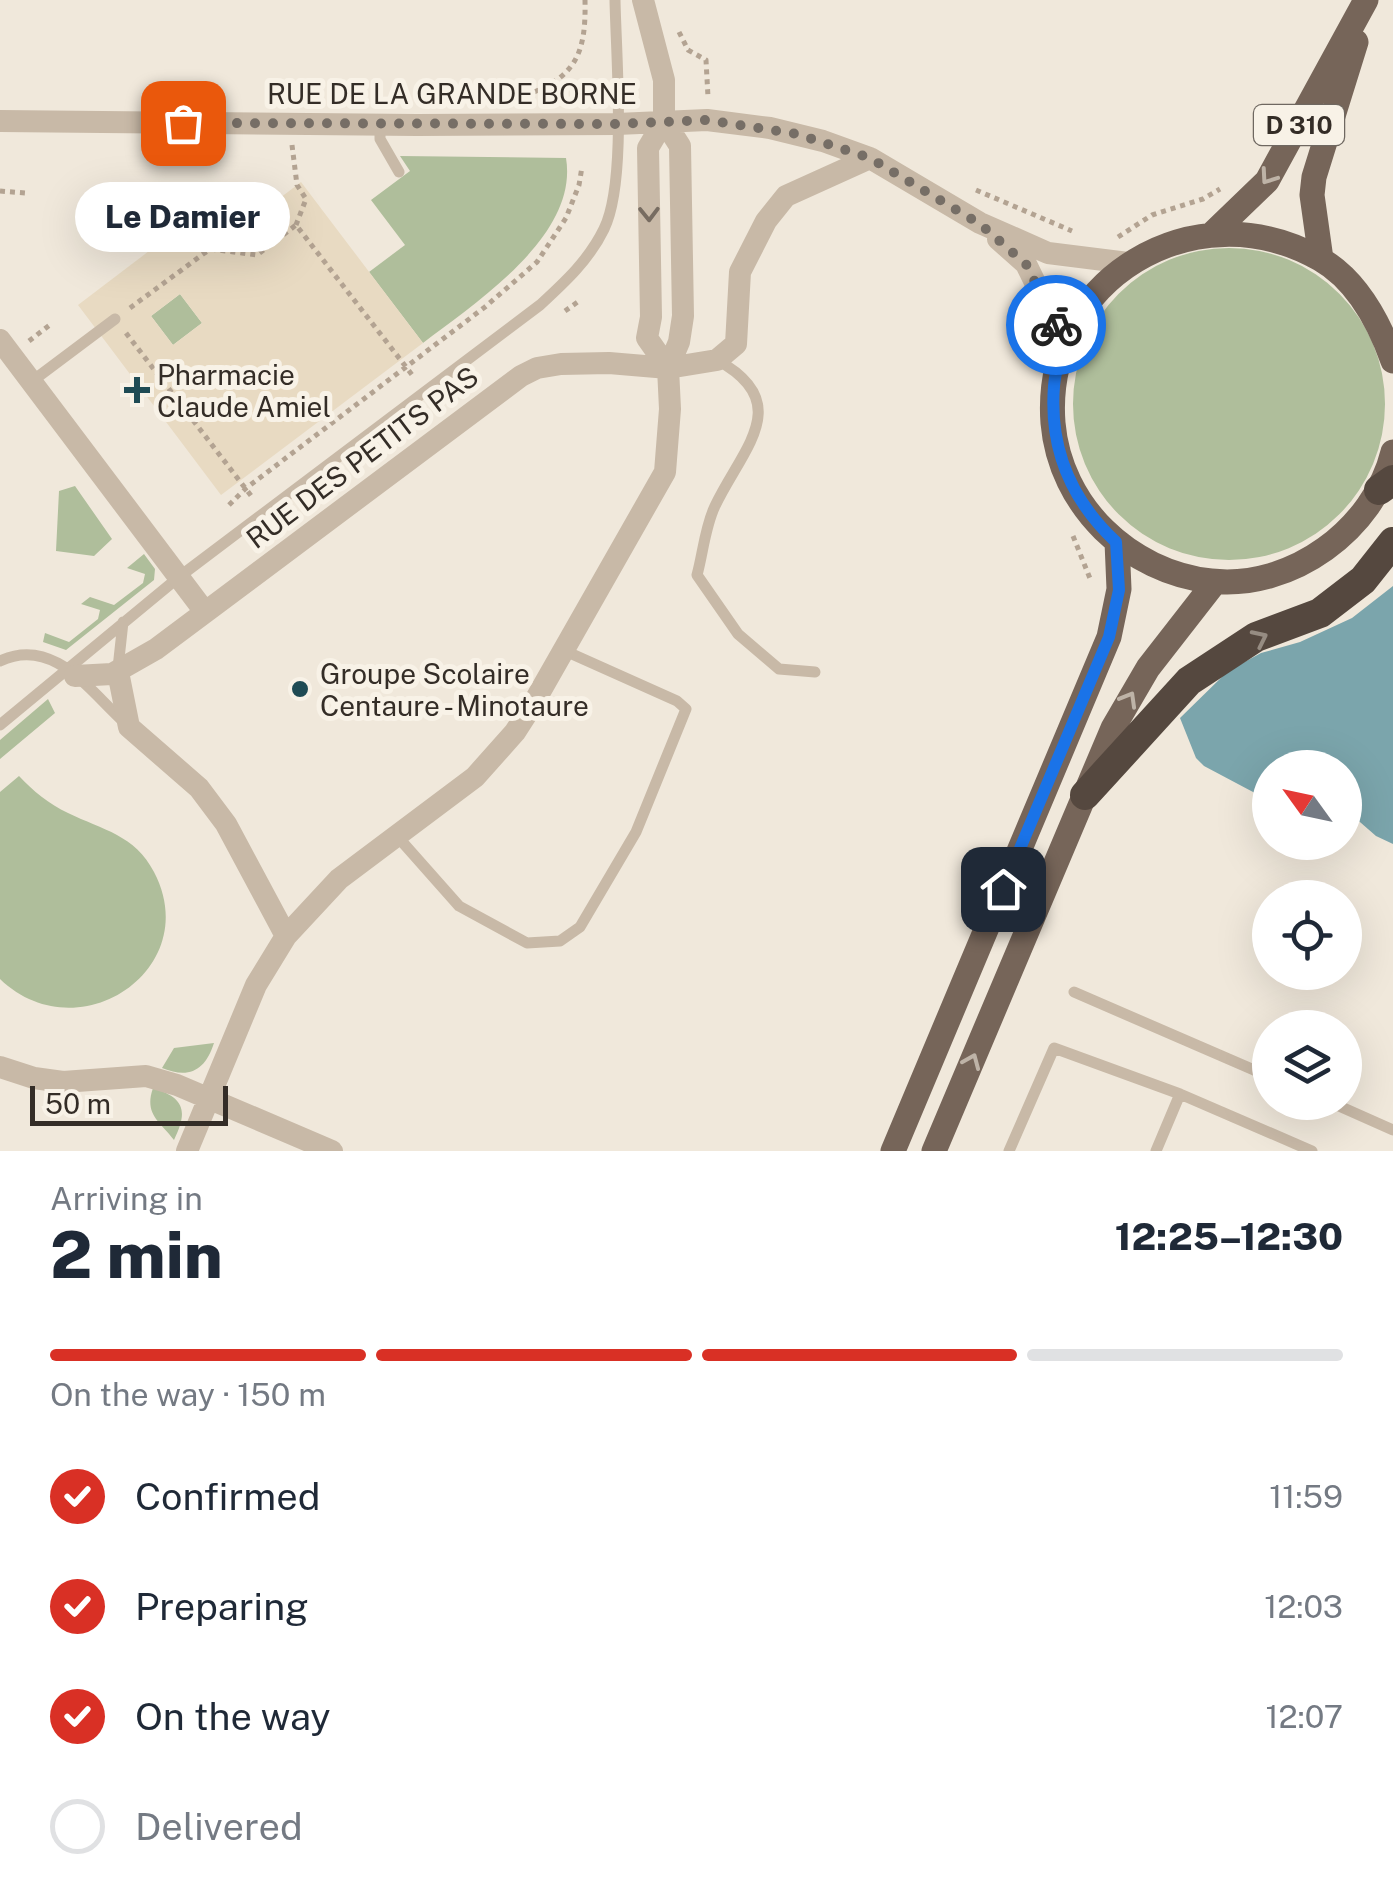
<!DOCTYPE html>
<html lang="en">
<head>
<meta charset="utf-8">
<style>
	:root { --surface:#fff; --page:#f2f2f3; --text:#1f2937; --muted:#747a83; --line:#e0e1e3; --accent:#d93025 }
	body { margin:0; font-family:"Public Sans",sans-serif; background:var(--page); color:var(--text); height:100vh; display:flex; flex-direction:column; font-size:38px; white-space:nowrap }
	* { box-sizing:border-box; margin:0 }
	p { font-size:32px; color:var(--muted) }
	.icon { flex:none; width:55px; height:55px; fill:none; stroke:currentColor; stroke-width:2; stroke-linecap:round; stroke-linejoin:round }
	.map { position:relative; height:1151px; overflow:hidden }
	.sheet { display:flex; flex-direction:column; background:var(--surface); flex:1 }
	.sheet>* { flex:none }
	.needle { width:65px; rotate:303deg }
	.controls { position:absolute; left:1252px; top:750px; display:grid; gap:20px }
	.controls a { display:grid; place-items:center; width:110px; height:110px; border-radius:50%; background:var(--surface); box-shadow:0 10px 40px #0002; font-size:50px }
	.scale { position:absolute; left:30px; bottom:25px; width:198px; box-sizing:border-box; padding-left:10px; border:5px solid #342d27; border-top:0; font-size:28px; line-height:35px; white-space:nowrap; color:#342d27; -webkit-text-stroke:8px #f8f2e7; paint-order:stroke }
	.pin { position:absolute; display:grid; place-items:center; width:85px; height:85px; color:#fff; margin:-42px; border-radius:20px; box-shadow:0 5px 15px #0006 }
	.courier { position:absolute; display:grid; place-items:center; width:100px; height:100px; margin:-50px; border:8px solid #1a73e8; border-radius:50%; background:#fff; color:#222; box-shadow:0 2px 12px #0007 }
	.bubble { position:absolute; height:70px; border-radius:35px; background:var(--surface); box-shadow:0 10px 40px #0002; font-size:32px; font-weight:800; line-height:70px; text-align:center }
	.head em { font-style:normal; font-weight:800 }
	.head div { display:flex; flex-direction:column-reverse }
	.head { display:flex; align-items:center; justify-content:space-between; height:170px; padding:0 50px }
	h1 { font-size:65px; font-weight:800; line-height:75px }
	.bar { display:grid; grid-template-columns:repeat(4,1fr); gap:15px 10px; align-content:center; height:120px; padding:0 50px }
	.bar i { height:12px; border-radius:8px; background:var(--line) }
	.bar .on { background:var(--accent) }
	.bar p { grid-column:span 4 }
	ol { padding:0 50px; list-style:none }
	li { display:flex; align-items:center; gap:30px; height:110px }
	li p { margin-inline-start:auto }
	li .icon { padding:10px; border-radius:50%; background:var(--accent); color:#fff; stroke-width:4 }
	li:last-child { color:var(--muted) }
	li i { width:55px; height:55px; border:5px solid var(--line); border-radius:50% }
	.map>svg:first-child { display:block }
	.green { fill:#afbe9b }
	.plaza { fill:#e8dac2; fill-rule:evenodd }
	.water { fill:#7ba5ac }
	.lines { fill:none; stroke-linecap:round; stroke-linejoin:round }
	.path { stroke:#b3a392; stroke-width:5; stroke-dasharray:5 5; stroke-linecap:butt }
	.service { stroke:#c8b9a7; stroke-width:11 }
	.minor { stroke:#c8b9a7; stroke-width:22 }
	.primary { stroke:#766559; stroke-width:25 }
	.motorway { stroke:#55483f; stroke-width:30 }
	.oneway { stroke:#beb3a7 }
	.oneway2 { stroke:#776c61 }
	.oneway3 { stroke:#968c82 }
	.done { stroke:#766e66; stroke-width:10; stroke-dasharray:0 18 }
	.route { stroke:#1a73e8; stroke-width:12 }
	.poi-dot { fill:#1f4b54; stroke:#f8f2e7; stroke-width:4 }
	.labels { text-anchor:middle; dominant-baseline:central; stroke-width:10; stroke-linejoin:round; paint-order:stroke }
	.shield { fill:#f8f2e7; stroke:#6f6861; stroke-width:2.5 }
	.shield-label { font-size:25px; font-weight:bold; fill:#342d27 }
	.street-label { font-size:28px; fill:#342d27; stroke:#f8f2e7 }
	.poi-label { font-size:28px; fill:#342d27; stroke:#f8f2e7; text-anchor:start }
</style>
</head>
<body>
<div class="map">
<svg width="1393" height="1151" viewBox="0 0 1393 1151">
	<rect width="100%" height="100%" fill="#f0e8db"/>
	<path class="green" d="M400 156 566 158C579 236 476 302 423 343L369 272 405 245 371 200 410 171Z
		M1073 404a156 156 0 1 1 312 0a156 156 0 1 1-312 0Z
		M180 294 202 323 173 345 151 316Z
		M75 486 112 539 94 556 56 551 59 491Z
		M144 554 155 569 154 580 66 650 43 642 45 633 69 642 98 619 100 610 81 604 90 597 114 605 143 583 145 574 127 568Z
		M48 699 55 713 0 759V740Z
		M19 776C33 791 49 804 68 813 103 830 135 835 154 872 205 969 78 1054 0 979V792Z
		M214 1043C205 1071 189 1079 162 1068L174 1048Z
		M153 1088C185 1098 188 1111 174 1140 159 1121 144 1114 153 1088Z"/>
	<path class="plaza" d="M301 182 423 343 221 495 78 305 224 194 247 223ZM180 294 202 323 173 345 151 316Z"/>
	<path class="water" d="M1393 586V844L1376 836 1345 809V768H1270V801L1204 766 1196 758 1180 718 1228 671 1261 653 1300 642 1352 618Z"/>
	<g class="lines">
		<path class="path" d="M679 32 688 50 706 60 708 97
			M534 92C579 74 586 47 585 0
			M292 145 297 185 306 199 296 225
			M976 190 1072 231
			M0 191 25 193
			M1118 237 1152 215 1203 199 1220 189
			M130 308 210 249 257 255 296 225 413 376
			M565 311 579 301
			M126 333 252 497
			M29 341 51 324
			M229 505 245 489 485 307 537 262 566 218 579 185 582 167
			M1073 536 1091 581"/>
		<path class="service" d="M380 124V139L399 172
			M717 360C796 403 742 449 715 506 705 527 703 553 697 575L738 634 779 669 815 672
			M31 382 115 319
			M0 661C53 636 89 690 124 722
			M118 668 123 622
			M0 725 179 577 540 305C565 282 589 260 604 229 627 182 616 56 615 0
			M397 836 459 906 527 943 560 941 580 927 636 832 686 709 677 701 563 650
			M1074 992 1270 1077
			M1330 1102 1393 1130
			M1009 1151 1054 1048 1180 1094
			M1156 1151 1180 1094 1312 1151"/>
		<path class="minor" d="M643 0 664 80V121L648 148 651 317 647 338 668 368
			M0 121 417 125 617 124 707 120 770 128 823 141 870 158 980 223 1048 253 1128 263
			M998 239 1026 264 1064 342
			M0 340 205 612
			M118 672 129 727 199 788 226 824 286 936
			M75 676 112 674 156 649 521 376 537 368 561 364 609 363 668 368 717 360 736 344 740 272 766 221 786 196 870 158
			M0 1067 34 1078 63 1082 146 1076 177 1085 332 1151
			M187 1151 256 985 286 936 339 879 475 777 515 732 533 704 665 472 670 409 668 368 679 342 683 316 680 146 664 121"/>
		<path class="primary" d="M1212 234 1267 181 1366 0
			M1321 259 1312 195 1314 177 1356 42
			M1393 361C1379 322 1357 280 1320 259 1196 188 1042 279 1053 423 1060 506 1129 572 1211 581 1292 590 1374 529 1393 452
			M893 1151 1109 637 1119 589 1117 542
			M934 1151 1113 728 1148 668 1215 582"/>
		<path class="motorway" d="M1379 490 1393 480
			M1085 795 1189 681 1256 637 1320 613 1363 580 1393 542"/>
	</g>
	<defs><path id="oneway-chevron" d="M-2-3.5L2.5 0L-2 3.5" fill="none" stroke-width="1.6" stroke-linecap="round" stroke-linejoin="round" transform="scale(2.5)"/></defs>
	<g class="oneway">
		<use href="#oneway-chevron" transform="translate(1268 177) rotate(125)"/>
		<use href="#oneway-chevron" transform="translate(1129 699) rotate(-60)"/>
		<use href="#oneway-chevron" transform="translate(972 1061) rotate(-67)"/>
	</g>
	<use class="oneway2" href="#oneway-chevron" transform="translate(649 214) rotate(89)"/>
	<use class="oneway3" href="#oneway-chevron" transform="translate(1260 638) rotate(-26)"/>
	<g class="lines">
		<path class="done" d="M183 123 616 124 707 120 797 134 870 158 980 224 1026 264 1056 325"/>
		<path class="route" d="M1003 889 1109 637 1119 590 1116 542C1071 500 1049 449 1054 386 1056 361 1068 350 1056 325"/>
	</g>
	<g class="poi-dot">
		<path d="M132 375h10v10h10v10h-10v10h-10v-10h-10v-10h10z"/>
		<circle cx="300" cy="689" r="10"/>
	</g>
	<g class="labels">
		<rect class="shield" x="1254" y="105" width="90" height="40" rx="8"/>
		<g class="shield-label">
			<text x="1299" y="125">D 310</text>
		</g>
		<g class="street-label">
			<text x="452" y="93">RUE DE LA GRANDE BORNE</text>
			<text transform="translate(362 457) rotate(-37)">RUE DES PETITS PAS</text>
		</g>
		<g class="poi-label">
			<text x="157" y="374">Pharmacie<tspan x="157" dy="32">Claude Amiel</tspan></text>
			<text x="320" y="673">Groupe Scolaire<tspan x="320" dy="32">Centaure - Minotaure</tspan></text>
		</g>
	</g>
</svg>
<div class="controls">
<a><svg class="needle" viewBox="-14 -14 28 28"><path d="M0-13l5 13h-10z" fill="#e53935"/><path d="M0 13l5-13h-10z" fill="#747a83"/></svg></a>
<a><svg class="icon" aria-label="locate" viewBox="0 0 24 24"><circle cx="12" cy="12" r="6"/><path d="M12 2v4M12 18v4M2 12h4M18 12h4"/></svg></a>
<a><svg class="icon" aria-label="layers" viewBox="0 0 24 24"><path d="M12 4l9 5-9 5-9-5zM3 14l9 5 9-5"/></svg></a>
</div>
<div class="scale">50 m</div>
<div class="pin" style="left:183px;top:123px;background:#ea580c"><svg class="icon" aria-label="bag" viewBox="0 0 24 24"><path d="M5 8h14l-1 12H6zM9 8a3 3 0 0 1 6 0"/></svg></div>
<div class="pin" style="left:1003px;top:889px;background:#1f2937"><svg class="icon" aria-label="home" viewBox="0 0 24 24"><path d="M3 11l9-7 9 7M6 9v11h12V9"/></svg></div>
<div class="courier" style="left:1056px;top:325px"><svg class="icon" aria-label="bike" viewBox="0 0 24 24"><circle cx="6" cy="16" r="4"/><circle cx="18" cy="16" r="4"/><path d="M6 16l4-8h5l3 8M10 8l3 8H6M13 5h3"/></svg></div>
<div class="bubble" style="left:75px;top:182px;width:215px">Le Damier</div>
</div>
<section class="sheet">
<div class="head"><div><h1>2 min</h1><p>Arriving in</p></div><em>12:25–12:30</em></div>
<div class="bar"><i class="on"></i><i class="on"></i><i class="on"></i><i></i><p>On the way · 150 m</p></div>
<ol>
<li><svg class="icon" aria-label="check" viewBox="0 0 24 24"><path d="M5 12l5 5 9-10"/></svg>Confirmed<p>11:59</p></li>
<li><svg class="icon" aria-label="check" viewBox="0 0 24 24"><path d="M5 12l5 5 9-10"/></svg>Preparing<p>12:03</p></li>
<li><svg class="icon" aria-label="check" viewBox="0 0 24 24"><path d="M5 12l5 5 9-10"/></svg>On the way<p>12:07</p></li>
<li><i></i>Delivered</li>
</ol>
</section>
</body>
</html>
